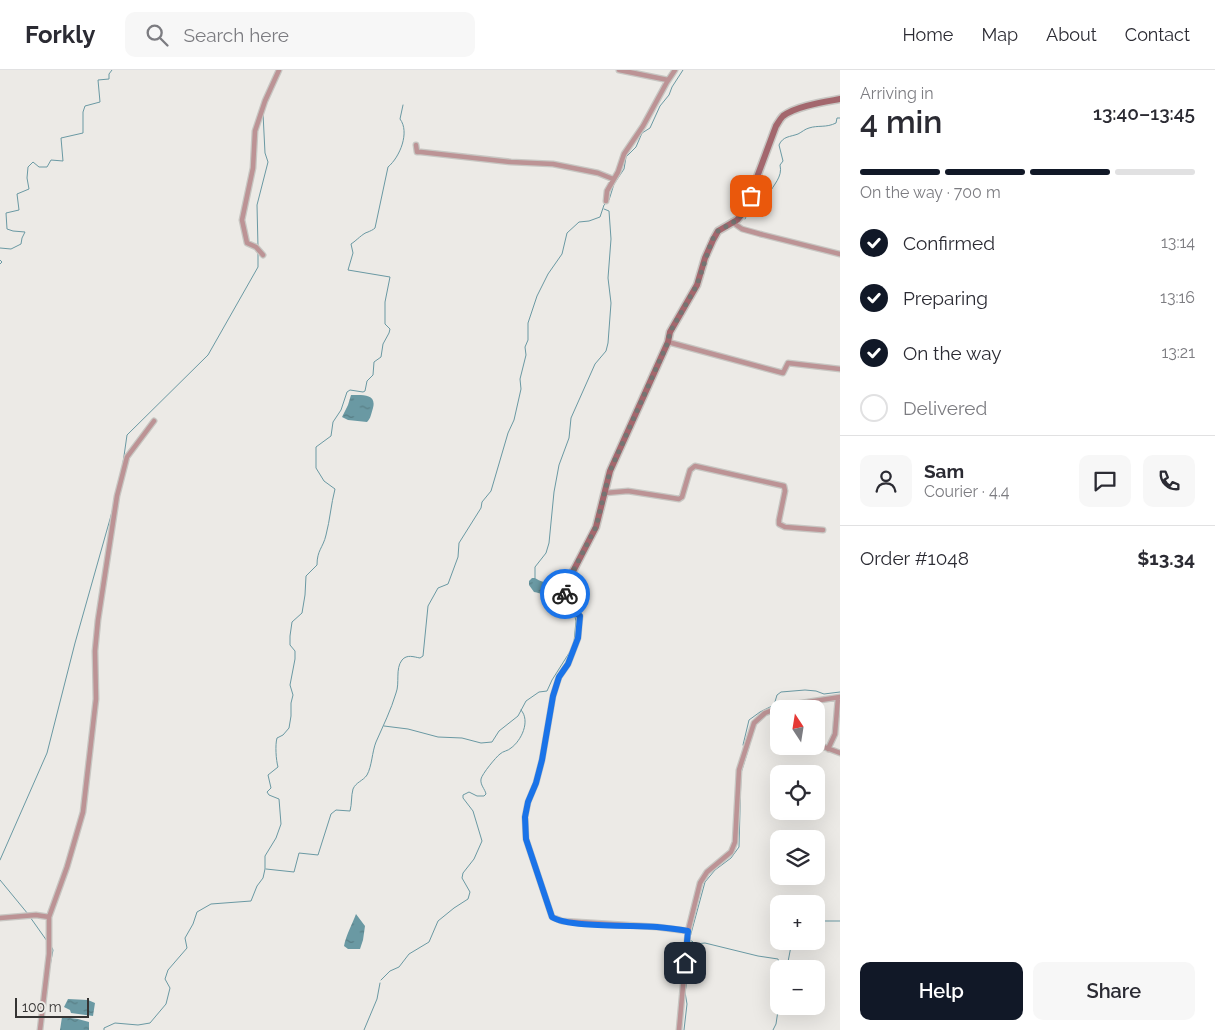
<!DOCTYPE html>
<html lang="en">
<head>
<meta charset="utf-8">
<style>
	:root { --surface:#fff; --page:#f7f7f7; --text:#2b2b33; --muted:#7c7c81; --line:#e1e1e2; --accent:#111827 }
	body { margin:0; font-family:Raleway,sans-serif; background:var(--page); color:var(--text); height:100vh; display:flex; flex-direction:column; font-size:19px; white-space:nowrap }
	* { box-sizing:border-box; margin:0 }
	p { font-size:16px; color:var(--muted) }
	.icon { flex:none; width:28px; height:28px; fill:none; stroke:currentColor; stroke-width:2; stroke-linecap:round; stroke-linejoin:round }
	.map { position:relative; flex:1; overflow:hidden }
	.side { display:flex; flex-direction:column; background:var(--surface); width:375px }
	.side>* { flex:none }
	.needle { width:32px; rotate:348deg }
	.controls { position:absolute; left:770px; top:630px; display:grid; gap:10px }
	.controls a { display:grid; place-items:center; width:55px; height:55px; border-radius:10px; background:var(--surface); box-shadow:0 5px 20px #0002; font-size:25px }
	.scale { position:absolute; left:15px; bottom:12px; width:74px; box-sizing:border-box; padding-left:5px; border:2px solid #353433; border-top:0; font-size:14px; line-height:18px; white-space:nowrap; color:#353433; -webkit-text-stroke:4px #eceae6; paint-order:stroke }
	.pin { position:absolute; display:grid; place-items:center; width:42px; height:42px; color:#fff; margin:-21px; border-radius:10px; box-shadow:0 2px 8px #0006 }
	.courier { position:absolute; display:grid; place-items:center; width:50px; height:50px; margin:-25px; border:4px solid #1a73e8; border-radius:50%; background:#fff; color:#222; box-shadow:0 1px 6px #0007 }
	.summary em { font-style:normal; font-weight:600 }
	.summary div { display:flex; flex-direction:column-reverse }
	.summary { display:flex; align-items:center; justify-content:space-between; height:85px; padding:0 20px }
	h1 { font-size:32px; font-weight:600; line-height:38px }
	.bar { display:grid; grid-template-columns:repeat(4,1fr); gap:8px 5px; align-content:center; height:60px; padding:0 20px }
	.bar i { height:6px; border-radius:4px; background:var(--line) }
	.bar .current { background:var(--accent) }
	.bar p { grid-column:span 4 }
	.line { display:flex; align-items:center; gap:12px; padding:0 20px; border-top:1px solid var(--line) }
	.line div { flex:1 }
	.round { display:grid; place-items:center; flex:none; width:52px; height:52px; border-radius:10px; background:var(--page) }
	ol { padding:0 20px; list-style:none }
	li { display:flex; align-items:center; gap:15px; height:55px }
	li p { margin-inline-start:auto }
	li .icon { padding:5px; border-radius:50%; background:var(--accent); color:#fff; stroke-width:4 }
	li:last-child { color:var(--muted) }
	li i { width:28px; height:28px; border:2px solid var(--line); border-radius:50% }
	.primary-button { display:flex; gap:10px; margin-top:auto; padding:10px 20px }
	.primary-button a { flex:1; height:58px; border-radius:10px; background:var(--accent); color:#fff; font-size:20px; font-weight:600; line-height:58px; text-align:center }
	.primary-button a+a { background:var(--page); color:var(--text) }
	header { display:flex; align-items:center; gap:30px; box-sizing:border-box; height:70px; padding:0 25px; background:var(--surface); border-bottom:1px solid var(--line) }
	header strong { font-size:24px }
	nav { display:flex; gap:28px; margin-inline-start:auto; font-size:18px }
	.search { width:350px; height:45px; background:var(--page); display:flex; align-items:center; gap:12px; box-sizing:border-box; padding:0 18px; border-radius:10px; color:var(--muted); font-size:19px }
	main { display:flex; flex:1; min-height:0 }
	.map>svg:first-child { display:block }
	.water { fill:url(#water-ripples) }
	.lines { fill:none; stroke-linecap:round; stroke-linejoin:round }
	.stream { stroke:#6a99a3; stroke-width:1 }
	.street-casing { stroke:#c7c6c2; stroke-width:7 }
	.secondary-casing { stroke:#c7c6c2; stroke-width:9 }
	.street { stroke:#bc9395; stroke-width:4.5 }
	.secondary { stroke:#a3676d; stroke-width:6 }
	.done { stroke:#757472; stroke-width:5; stroke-dasharray:0 9 }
	.route { stroke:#1a73e8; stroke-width:6 }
</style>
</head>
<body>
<header>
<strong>Forkly</strong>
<div class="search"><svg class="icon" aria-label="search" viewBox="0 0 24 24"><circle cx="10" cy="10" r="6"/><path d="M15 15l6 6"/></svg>Search here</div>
<nav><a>Home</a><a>Map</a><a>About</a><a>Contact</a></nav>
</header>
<main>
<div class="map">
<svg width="840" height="960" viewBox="0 0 840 960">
	<defs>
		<pattern id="water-ripples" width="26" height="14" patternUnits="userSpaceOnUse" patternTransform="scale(1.25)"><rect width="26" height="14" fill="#6a99a3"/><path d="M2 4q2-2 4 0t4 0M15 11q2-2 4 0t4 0" fill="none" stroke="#587e85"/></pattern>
	</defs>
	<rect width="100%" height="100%" fill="#eceae6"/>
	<path class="water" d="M351 325C361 325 377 323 373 338 371 344 371 348 367 352L348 350 342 347 348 335Z
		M532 508H535C546 515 550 511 560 516V520L555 527C548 528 542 523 534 522L529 515V511Z
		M356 844 365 856 363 870 360 879H348L344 876C346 865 352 855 356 844Z
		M68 929 88 930 95 933 93 946 71 943 70 940 64 937Z
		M62 947 78 949 89 952V960H60Z"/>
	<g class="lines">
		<path class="stream" d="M745 149 757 124 761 122 769 124C773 115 783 107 780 95L783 91 779 75C783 66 790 67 798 64 802 62 805 59 809 58 818 55 826 58 836 53L837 48H840
			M258 177 257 135 268 92 265 83 263 43
			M0 178 11 179 21 174 22 168 25 162 13 161 7 159 6 143 19 140 17 124 29 119 27 108 28 97 33 92 39 97H47L51 90 63 91 61 68 83 63V42L85 36 100 32 98 10 109 9V4L112 0
			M0 190 2 192 0 194
			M122 400 127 365 208 285 258 197V181
			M535 508V497L546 483 549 473 554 422 559 395 569 368 571 348 595 294 606 281 608 273 611 233 608 208 611 169 609 141 604 139
			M559 522 565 536 575 547 576 551 574 572
			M384 656 408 659 438 667 462 668 481 673 492 672 499 661 518 646 526 631 539 622 547 621 552 610 571 580
			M743 675 749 650 760 642 774 635 777 625 781 622 805 620 816 621 824 624 840 622
			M0 790 47 683 75 573 114 435
			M266 799 294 802 299 783 318 785 331 744 336 740 350 741C352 734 351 726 353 719 356 712 363 711 367 705 372 696 372 682 376 672 383 656 391 640 396 623 400 613 395 599 402 590 407 584 414 587 420 588L423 586 428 536 438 518 448 514 458 487 459 473 481 438 482 432 491 421 508 363 514 350 521 319 520 309 526 285 525 277 528 270V253L537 226 548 204 562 184 567 163 579 152 589 151 600 147 604 135 609 130 614 114 624 99 626 87 636 77 642 63 650 58 660 36 669 25 672 17 683 0
			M0 810 28 844
			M30 847 47 871
			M816 851H840
			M695 874 705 873 758 886 778 889 780 896 786 898
			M787 897 792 871
			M49 901 53 880 51 876
			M381 910 390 901 399 897 409 884 429 872 438 851 454 838 468 829 470 822 462 808 463 803 474 789 482 771 473 741 463 728V725L469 722 477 726H484L486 724C485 719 480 715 481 709 482 704 496 687 500 684 503 681 508 681 511 678 521 671 531 651 521 640
			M104 960V958L115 953 138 955 150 953 166 934 170 918 165 909 168 900 187 878 185 868 193 854 197 842 211 834 251 831 257 816 263 808 265 799V786L276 768 281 754 279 729 269 725 267 722 271 718 268 705 278 697C276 690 275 675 277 668L283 665 289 658 291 646V633L293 625 290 615 295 589V581L290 575V566L292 552 302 543 305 525 306 506 317 495C317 480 323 478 326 465 330 450 331 434 335 419L324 411 316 398V377L331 366 333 352 341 340 347 322 350 320 363 322 365 321 367 311 373 305 374 292 381 287 383 274 389 263 390 259 385 254V232L390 207 348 200 353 183 351 174C356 171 363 163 368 162 370 161 373 160 375 158L388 97C400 87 410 62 400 49L403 35
			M364 960 377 929 380 913
			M684 960 687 934 685 922 689 901V887L695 874 692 871H689L705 812 715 800 731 788 739 777 741 703 749 677
			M773 960 776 954 779 934"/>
		<defs>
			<path id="street" d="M619 0 668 10
				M416 75 417 82H421L511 92 553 94 598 103 613 109
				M606 131 607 121 618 102 624 84 643 56 667 12 675 0
				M732 152 742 159 760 164 840 184
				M263 185 256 177 247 173 242 150 253 98 255 61 265 31 279 0
				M668 272 783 303 788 293 840 299
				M605 423 628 421 679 429 682 427 690 400 695 396 784 416 785 421 779 450V454L785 457 823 460
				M567 513C564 530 566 535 580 546L578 568 568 594 559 607 553 626 542 690 536 713 528 732 525 747 526 769 552 847 562 851 657 857 688 861
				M824 677 840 683
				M828 679 835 664 838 628
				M0 848 36 845 49 847
				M40 960 49 884V847L67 797 83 742 96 629 95 581 98 550 117 426 127 387 154 351
				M679 960 688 861 700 813 707 802 731 782 735 772 739 700 754 653 765 643 783 636 840 627"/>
			<path id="secondary" d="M567 513 596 457 610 401 668 272 670 262 697 215 705 188 713 170 718 161 737 150 744 142 776 56C778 53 780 49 783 46 796 36 824 32 840 29"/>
		</defs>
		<use href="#street" class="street-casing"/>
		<use href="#secondary" class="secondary-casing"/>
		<use href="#street" class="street"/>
		<use href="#secondary" class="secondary"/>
	</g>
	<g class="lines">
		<path class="done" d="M565 524 570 507 596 457 610 401 668 272 670 262 697 215 712 170 718 161 737 150 744 142 751 126"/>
		<path class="route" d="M565 524 569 538 580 546 578 568 568 594 559 607 553 626 542 690 536 713 528 732 525 747 526 769 552 847C568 858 635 855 657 857 668 858 678 859 688 861L685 893"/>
	</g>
</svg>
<div class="controls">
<a><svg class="needle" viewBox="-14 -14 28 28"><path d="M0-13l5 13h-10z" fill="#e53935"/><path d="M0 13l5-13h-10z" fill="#7c7c81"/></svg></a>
<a><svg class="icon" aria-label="locate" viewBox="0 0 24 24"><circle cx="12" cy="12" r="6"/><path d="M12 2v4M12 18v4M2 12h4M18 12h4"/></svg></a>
<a><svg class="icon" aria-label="layers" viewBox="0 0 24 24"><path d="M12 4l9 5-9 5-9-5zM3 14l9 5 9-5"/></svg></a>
<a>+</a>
<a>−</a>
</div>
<div class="scale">100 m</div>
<div class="pin" style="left:751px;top:126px;background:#ea580c"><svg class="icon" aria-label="bag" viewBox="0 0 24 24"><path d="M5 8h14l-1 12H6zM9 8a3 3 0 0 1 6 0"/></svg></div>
<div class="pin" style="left:685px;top:893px;background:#1f2937"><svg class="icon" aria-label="home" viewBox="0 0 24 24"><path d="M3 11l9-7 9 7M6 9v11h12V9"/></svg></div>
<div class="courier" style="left:565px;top:524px"><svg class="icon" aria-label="bike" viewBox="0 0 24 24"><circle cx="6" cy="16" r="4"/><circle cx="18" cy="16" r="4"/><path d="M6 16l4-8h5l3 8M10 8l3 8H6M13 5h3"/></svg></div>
</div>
<section class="side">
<div class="summary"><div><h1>4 min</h1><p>Arriving in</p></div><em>13:40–13:45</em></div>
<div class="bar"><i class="current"></i><i class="current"></i><i class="current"></i><i></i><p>On the way · 700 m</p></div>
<ol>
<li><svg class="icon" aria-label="check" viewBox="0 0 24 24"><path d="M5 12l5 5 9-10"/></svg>Confirmed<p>13:14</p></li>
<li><svg class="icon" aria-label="check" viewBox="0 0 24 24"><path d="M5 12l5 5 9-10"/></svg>Preparing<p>13:16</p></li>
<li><svg class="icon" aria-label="check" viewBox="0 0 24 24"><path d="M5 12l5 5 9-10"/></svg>On the way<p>13:21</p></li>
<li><i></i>Delivered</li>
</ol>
<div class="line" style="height:90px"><a class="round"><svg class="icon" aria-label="person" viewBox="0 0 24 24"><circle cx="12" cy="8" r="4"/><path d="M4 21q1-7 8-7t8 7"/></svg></a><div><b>Sam</b><p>Courier · 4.4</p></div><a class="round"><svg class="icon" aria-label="chat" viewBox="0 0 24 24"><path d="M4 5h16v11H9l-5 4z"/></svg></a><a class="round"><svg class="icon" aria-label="phone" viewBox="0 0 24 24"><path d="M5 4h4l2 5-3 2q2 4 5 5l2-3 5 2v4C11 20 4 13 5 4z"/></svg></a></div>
<div class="line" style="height:65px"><div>Order #1048</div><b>$13.34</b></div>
<div class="primary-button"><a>Help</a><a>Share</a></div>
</section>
</main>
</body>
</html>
